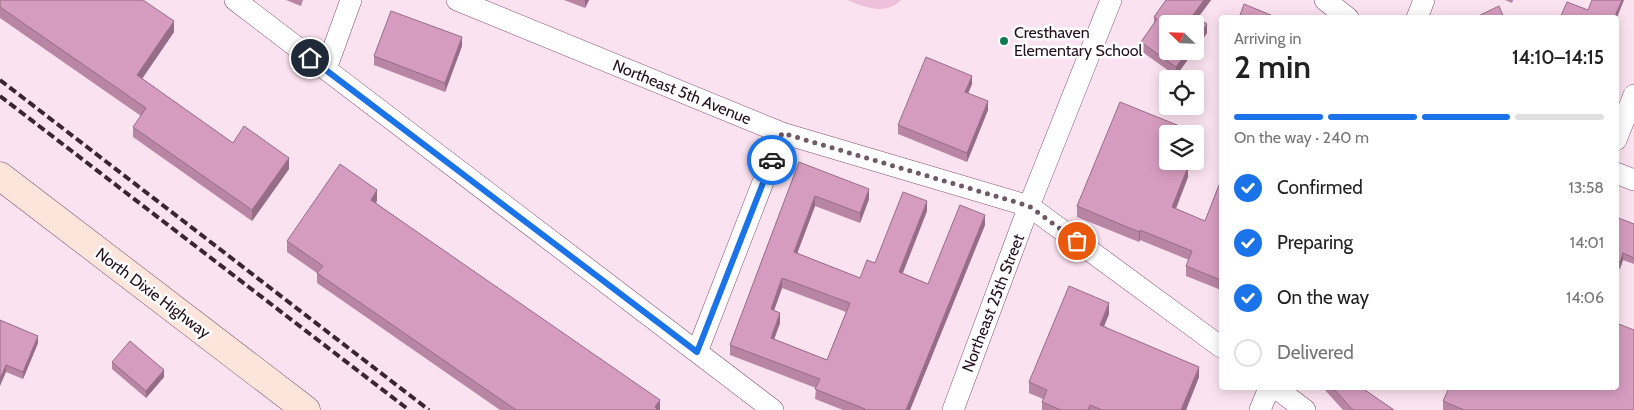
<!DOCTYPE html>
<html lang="en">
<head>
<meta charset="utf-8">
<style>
	:root { --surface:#fff; --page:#f2f2f2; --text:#222; --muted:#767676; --line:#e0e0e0; --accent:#1a73e8 }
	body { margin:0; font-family:Cabin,sans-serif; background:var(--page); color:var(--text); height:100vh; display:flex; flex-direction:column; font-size:19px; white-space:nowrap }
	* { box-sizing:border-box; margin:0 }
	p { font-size:16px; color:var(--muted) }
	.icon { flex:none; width:28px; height:28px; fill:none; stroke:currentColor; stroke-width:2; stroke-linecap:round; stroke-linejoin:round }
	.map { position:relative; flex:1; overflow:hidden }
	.details { position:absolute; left:1219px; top:15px; width:400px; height:375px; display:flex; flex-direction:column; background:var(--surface); border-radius:5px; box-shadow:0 2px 12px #0003 }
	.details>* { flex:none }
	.needle { width:32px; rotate:293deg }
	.controls { position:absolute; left:1159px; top:15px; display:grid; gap:10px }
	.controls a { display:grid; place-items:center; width:45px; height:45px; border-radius:5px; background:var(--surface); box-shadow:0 2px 12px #0003; font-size:25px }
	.pin { position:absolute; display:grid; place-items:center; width:42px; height:42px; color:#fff; margin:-21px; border:2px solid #fff; border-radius:50%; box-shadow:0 1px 5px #0007 }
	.courier { position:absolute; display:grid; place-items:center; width:50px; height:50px; margin:-25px; border:4px solid #1a73e8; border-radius:50%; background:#fff; color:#222; box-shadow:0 1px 6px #0007 }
	.headline em { font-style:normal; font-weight:600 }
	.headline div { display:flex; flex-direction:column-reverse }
	.headline { display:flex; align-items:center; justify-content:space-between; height:85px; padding:0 15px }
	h1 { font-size:32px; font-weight:600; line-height:38px }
	.bar { display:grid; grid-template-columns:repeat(4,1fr); gap:8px 5px; align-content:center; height:60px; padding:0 15px }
	.bar i { height:6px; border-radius:4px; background:var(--line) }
	.bar .selected { background:var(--accent) }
	.bar p { grid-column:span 4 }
	ol { padding:0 15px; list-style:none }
	li { display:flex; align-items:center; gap:15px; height:55px }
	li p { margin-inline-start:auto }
	li .icon { padding:5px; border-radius:50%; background:var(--accent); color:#fff; stroke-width:4 }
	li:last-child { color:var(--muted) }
	li i { width:28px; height:28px; border:2px solid var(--line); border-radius:50% }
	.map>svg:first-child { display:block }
	.green { fill:#efc0dc }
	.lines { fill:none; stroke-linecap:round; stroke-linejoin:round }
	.street-casing { stroke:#804d6e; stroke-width:22 }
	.secondary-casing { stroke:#804d6e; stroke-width:29 }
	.street { stroke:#fff; stroke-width:21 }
	.secondary { stroke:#fee5db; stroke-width:28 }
	.rail { stroke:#3b2533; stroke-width:4; stroke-dasharray:8 4; stroke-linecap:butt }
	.wall { fill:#b886a4; fill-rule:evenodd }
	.shaded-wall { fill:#966d86 }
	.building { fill:#d69cbf; stroke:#966d86; fill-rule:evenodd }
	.done { stroke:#6f5967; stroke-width:5; stroke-dasharray:0 9 }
	.route { stroke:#1a73e8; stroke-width:6 }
	.poi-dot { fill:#0f7953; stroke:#fff; stroke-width:2 }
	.labels { text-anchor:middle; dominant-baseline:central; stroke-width:5; stroke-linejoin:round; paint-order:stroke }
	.poi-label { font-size:16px; fill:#240f1d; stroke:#fff; text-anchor:start }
	.street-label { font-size:16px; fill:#240f1d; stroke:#fff }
</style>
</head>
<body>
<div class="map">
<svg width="1634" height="410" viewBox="0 0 1634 410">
	<rect width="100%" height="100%" fill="#fbe2f0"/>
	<path class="green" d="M847 0H901C885 16 865 7 847 0Z"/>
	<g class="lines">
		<defs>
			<path id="street" d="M235 0 773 410
				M457 0 782 133 1029 206 1221 347
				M1325 0 1348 18
				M1417 18 1424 0
				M326 69 351 0
				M1616 140 1634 95
				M1616 173 1634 180
				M697 352 782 133
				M1276 388 1305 410
				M953 410 1029 206 1111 0
				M1260 410 1269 388"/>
			<path id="secondary" d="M0 176 306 410"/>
		</defs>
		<use href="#street" class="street-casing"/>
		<use href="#secondary" class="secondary-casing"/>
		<use href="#street" class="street"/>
		<use href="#secondary" class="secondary"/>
		<path class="rail" d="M0 80 429 410
			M0 96 409 410"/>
	</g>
	<path class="wall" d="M0 0 174 32 142 79 233 143 289 169 252 221 133 137V127L141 116 0 18Z
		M286 0H303L301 6Z
		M564 0H589L585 8Z
		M1166 0H1211L1198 18 1207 33 1195 50V24L1194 51 1176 76 1141 51V42L1154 23V17Z
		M1505 0H1513L1512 3Z
		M462 46 445 92 374 65V56Z
		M1221 60V73L1219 72V65Z
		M972 84 968 93 988 110 967 162 898 134V125Z
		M1182 134 1168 161 1188 177 1176 209 1205 221 1221 180V290L1186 276V266L1189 260 1140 240 1139 242 1077 217V206Z
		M799 162 869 199 860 223 815 206 797 253 860 278 927 211 903 273 928 284 985 225 910 410H843L815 399 816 388 730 355V345ZM782 288 846 312 827 360 774 339 780 323 774 310Z
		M377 201 376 203 660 410H500L317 283V273L287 252V241Z
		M1616 217 1634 224V264L1623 260 1620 269 1616 267Z
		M1109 314 1104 326 1199 377 1186 410H1042V402L1043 399 1029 393V382Z
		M0 320 38 343 23 379 6 372Z
		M112 362 164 377 146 398 112 369Z
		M1323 388H1362L1394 410H1343Z
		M1443 401 1634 410H1443Z"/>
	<path class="shaded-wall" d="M585 0H589L585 8Z
		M1204 0H1211L1193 24V15Z
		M1622 0H1624L1616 20V18H1614Z
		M174 21V32L137 86V75Z
		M1207 24V33L1195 50V41Z
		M462 37V46L445 92V83Z
		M1188 51H1194L1176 76V67Z
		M972 76V84L965 101V92Z
		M988 101V110L967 162V153Z
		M289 158V169L252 221V210Z
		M1188 167V177L1172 218V207Z
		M869 189V199L860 223V213Z
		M377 190V201L371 210V200Z
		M815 196V206L794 262V252Z
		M927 201V211L899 282V272Z
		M985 215V225L910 410H906Z
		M1140 230V240L1139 242V232Z
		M1623 253V260L1620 269V262Z
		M782 278V288L771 319V309Z
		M1109 303V314L1100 336V325Z
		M780 313V323L771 348V338Z
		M38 336V343L23 379V372Z
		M6 365V372L0 386V379Z
		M1199 367V377L1186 410H1181Z
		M164 370V377L146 398V391Z
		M660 400V410H655V407Z"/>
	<path class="building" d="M0 0H143L174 21 137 75 233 143 244 126 289 158 252 210 133 127 146 108 0 7Z
		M1166 0H1204L1193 15 1207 24 1195 41V24H1168V51H1188L1176 67 1141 42 1157 19 1154 17Z
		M1592 0H1622L1614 18H1560L1567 2 1588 10Z
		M1244 4 1278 18H1239Z
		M1499 6 1504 18H1474Z
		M391 11 462 37 445 83 374 56Z
		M926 57 972 76 965 92 988 101 967 153 898 125Z
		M1120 102 1182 127 1180 134H1168V161H1174L1188 167 1172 207 1205 221 1221 180V280L1186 266 1192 251 1140 230 1139 232 1077 206Z
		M799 162 869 189 860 213 815 196 794 252 860 278 867 260 875 263 903 192 927 201 899 272 928 284 960 205 985 215 906 410H865V409L815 389 820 379 730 345ZM782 278 850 303 827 360 771 338 780 313 771 309Z
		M340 164 377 190 371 200 660 400 655 407 658 410H516L317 273 323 266 287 241Z
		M1616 217 1634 224V258L1623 253 1620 262 1616 261Z
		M1069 286 1109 303 1100 325 1199 367 1181 410H1102L1090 405 1088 410H1061L1042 402 1047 390 1029 382Z
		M0 320 38 336 23 372 6 365 0 379Z
		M1616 323 1634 330V410H1464L1443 401 1449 388H1616Z
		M130 341 164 370 146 391 112 362Z
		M1333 388H1362L1394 410H1353Z"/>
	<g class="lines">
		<path class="done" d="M772 160 782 133 1029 206 1077 241"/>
		<path class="route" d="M310 58 697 352 772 160"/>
	</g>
	<circle class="poi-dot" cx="1004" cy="41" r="5"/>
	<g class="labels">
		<g class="poi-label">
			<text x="1014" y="32">Cresthaven<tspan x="1014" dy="18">Elementary School</tspan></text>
		</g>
		<g class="street-label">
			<text transform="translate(682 92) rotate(22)">Northeast 5th Avenue</text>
			<text transform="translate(153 293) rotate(37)">North Dixie Highway</text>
			<text transform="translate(993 303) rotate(-69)">Northeast 25th Street</text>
		</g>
	</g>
</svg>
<div class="controls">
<a><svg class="needle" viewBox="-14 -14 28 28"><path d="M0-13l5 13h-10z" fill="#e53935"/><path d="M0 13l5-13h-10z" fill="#767676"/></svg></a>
<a><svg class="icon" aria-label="locate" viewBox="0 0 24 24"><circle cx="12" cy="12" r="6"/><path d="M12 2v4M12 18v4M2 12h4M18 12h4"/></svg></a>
<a><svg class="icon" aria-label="layers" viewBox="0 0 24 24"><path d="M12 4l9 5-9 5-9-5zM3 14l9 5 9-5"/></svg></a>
</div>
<div class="pin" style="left:1077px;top:241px;background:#ea580c"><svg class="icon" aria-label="bag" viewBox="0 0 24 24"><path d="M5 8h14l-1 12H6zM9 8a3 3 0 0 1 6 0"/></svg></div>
<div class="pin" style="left:310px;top:58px;background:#1f2937"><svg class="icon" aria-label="home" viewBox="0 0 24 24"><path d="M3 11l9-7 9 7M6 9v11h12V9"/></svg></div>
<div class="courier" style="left:772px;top:160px"><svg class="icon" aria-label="car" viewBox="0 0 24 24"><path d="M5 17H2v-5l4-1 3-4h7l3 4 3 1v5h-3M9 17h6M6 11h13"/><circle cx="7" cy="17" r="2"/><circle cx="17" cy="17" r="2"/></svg></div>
<section class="details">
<div class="headline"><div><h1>2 min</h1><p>Arriving in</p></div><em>14:10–14:15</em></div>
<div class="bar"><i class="selected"></i><i class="selected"></i><i class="selected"></i><i></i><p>On the way · 240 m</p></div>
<ol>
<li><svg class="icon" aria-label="check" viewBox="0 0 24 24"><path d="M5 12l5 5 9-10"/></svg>Confirmed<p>13:58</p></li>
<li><svg class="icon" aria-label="check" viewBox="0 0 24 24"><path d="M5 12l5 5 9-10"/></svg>Preparing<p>14:01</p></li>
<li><svg class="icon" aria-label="check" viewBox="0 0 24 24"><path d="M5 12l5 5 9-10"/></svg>On the way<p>14:06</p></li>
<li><i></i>Delivered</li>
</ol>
</section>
</div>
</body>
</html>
